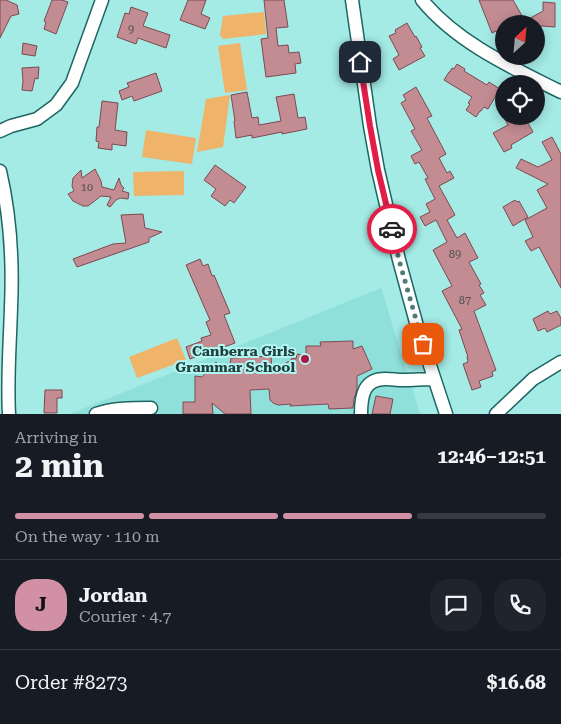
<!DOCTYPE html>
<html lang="en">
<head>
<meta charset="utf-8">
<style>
	:root { --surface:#171b24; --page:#20242c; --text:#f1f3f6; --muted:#9ea1a6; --line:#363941; --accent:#d290a6 }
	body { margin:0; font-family:"Roboto Serif",serif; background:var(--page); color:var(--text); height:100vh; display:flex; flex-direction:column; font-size:19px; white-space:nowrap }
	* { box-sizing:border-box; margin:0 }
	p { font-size:16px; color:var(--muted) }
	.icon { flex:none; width:28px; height:28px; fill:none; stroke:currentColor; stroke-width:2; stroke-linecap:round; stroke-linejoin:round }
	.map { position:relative; height:414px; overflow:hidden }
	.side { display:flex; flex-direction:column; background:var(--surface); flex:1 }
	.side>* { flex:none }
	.needle { width:32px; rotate:26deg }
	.fabs { position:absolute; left:495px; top:15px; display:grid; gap:10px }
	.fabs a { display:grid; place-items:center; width:50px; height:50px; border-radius:50%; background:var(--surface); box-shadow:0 2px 12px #0003; font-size:25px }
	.pin { position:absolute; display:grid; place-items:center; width:42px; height:42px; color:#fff; margin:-21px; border-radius:10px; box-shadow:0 2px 8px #0006 }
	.courier { position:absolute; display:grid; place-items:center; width:50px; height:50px; margin:-25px; border:4px solid #e11d48; border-radius:50%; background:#fff; color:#222; box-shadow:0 1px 6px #0007 }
	.head em { font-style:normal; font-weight:700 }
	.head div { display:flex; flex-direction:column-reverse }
	.head { display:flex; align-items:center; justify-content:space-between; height:85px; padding:0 15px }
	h1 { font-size:32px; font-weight:700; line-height:38px }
	.bar { display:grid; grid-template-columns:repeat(4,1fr); gap:8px 5px; align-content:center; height:60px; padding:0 15px }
	.bar i { height:6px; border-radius:4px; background:var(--line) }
	.bar .selected { background:var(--accent) }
	.bar p { grid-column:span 4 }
	.line { display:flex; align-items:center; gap:12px; padding:0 15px; border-top:1px solid var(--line) }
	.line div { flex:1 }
	.round { display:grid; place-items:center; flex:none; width:52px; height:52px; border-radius:20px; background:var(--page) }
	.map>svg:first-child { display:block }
	.built { fill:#8fdfda }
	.green { fill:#efb46a }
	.building { fill:#c38b92; stroke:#7d4a51 }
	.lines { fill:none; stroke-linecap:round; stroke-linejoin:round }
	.minor-casing { stroke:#1e6663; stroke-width:15 }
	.minor { stroke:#fff; stroke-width:12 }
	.done { stroke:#4f7a77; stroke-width:5; stroke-dasharray:0 9 }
	.route { stroke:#e11d48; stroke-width:6 }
	.poi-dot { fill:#ab1644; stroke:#b1f7f3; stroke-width:2 }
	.labels { text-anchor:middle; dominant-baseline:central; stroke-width:4; stroke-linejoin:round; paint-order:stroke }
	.number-label { font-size:11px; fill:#4a5152 }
	.poi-label { font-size:14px; font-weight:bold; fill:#213e3c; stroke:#b1f7f3; text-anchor:end }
</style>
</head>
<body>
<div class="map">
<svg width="561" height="414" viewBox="0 0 561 414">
	<rect width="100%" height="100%" fill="#a4eae5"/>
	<path class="built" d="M381 288 420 414H70Z"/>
	<path class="green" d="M264 12 266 34 223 39 220 35 223 16Z
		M240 43 247 90 225 93 218 46Z
		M230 95 223 147 197 152 206 99Z
		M146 130 196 138 192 164 142 157Z
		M184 171V195L134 196 133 172Z
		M177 338 186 360 137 378 129 357Z"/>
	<path class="building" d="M0 0H6L17 5 19 14 11 16 0 38Z
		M52 0H62L68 2 56 34 44 29 46 22 44 21Z
		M188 0H206L201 14 210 18 205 29 180 20Z
		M264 0H284L288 27 276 28 278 46 288 45 289 53 299 52 301 63 295 64 296 73 266 77 261 39 268 38Z
		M479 0H513L525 21 543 11V2L555 3V27L542 26 536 29V24H504V45L496 31 492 33Z
		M131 7 148 13 143 26 170 35 166 48 138 38 136 44 117 37 125 13 129 14Z
		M407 23 415 37 416 36 422 47 420 48 425 56 399 70 393 59 399 55 389 36 396 33 395 30Z
		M23 43 37 46 35 56 22 54Z
		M457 64 465 69 464 71 487 85 489 82 500 89 488 109 484 107 481 111H480L476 117 466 110 470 104 468 103 472 97 444 80 449 72H450L452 68 454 69Z
		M39 67 38 79 35 78 32 91 22 90 23 81 22 68Z
		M156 73 162 91 134 101 132 96 122 100 119 91 129 87 127 83Z
		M416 87 432 116 427 118 446 154 439 158 447 173 450 171 454 178 439 186 455 215 447 220 457 238 465 233 478 258 469 262 481 284 479 285 484 293 480 295 486 305 474 311 496 370 492 372 493 376 479 381 481 387 472 390 463 364 468 362 467 357H468L459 330 462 329 442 291 452 286 433 250 447 242 436 220 425 226 420 217 430 212 426 204 435 199 425 179 428 178 419 162 415 164 411 156 422 150 411 131 415 129 401 103 406 100 403 95Z
		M247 92 252 118 258 117 259 125 281 121 276 97 294 94 298 118 305 117 307 129 282 134V132L252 138V135L236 138 234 121H235L231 95Z
		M102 101 118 103 115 130 127 132 126 146 112 144V150L98 148 99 142 96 141 97 127H99Z
		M503 116H520L522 120 525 118 533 132 511 145 512 148 504 152 493 133 508 125Z
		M552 137 561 154V288L539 247 531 251 525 241 533 237 525 220 547 208 537 190 548 184 516 168 521 159 538 167 552 160 542 142Z
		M215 165 246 187 234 203 230 200 225 206 211 196 216 189 204 180Z
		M95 169 101 181 102 187 114 190 119 178 121 185 124 188 122 191 129 193 128 199 120 198 116 200 110 207 107 205 111 197 101 196 88 206H83L73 201 68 194 74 191 72 186 73 178 81 170 82 178Z
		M515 200 517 202 519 201 528 217 513 226 503 207Z
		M143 214 145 228 162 232 149 238V242L77 267 73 259 113 244 126 243 121 215Z
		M200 259 203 266 208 264 212 276 214 275 230 313 224 315 235 343 190 359 186 347 202 341 201 338 211 335 206 322 210 320 186 265Z
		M548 311 550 314 557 311 561 318V325L547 332 545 328 538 331 533 319Z
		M353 341V349L362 346 372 369 357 376V389L354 399 353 408 329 409 328 404 290 406 291 404 278 405 273 403 270 400 269 389 250 390 251 414H225L212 403 213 414H183V402H195V376L202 377 216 362 219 365H230L231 358 271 356 272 371 291 360 292 358 296 359 297 354 306 356V346H321L320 342Z
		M45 390H62V398H57V413H44Z
		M376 396 393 399 390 414H372Z"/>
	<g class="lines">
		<defs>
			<path id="minor" d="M352 0 370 126 378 170 399 260 417 326 446 414
				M422 0C457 43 513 68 561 92
				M0 131 11 126 37 119 56 105 72 83 102 0
				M0 171C10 214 13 263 11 307 10 343 7 378 9 414
				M96 414C113 408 133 408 151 408
				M361 414C361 395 364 378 387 379 392 379 397 380 403 380 413 380 424 379 434 379
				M496 414 533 379 561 362"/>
		</defs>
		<use href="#minor" class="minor-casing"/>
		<use href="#minor" class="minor"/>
	</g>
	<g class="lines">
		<path class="done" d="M392 229 399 260 423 344"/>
		<path class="route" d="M360 62 370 126 378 170 392 229"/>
	</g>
	<circle class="poi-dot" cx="305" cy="359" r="5"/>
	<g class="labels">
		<g class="number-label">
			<text x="131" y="29">9</text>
			<text x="87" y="187">10</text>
			<text x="455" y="254">89</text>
			<text x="465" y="300">87</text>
		</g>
		<g class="poi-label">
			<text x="295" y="351">Canberra Girls<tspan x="295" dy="16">Grammar School</tspan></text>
		</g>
	</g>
</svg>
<div class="fabs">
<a><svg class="needle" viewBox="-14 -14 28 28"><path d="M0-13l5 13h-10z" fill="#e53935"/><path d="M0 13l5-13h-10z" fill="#9ea1a6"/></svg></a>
<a><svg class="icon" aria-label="locate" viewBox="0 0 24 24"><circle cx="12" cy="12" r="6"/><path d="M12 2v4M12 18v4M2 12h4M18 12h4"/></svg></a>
</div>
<div class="pin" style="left:423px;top:344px;background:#ea580c"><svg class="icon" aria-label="bag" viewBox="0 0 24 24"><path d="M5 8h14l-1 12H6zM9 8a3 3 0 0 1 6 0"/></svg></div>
<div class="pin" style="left:360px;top:62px;background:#1f2937"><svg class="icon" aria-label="home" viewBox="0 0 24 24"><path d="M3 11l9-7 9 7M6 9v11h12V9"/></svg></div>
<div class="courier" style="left:392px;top:229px"><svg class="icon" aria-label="car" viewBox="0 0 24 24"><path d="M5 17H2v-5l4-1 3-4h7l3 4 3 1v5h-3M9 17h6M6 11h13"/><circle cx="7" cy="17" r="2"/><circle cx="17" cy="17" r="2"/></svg></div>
</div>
<section class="side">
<div class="head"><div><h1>2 min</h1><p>Arriving in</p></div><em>12:46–12:51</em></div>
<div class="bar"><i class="selected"></i><i class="selected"></i><i class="selected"></i><i></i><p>On the way · 110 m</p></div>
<div class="line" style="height:90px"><b class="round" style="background:var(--accent);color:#111">J</b><div><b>Jordan</b><p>Courier · 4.7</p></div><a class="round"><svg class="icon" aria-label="chat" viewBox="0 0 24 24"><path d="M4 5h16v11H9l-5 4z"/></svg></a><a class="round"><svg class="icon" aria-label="phone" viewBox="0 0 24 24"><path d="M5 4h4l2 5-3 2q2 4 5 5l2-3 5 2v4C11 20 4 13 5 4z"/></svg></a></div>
<div class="line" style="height:65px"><div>Order #8273</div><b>$16.68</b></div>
</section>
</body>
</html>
